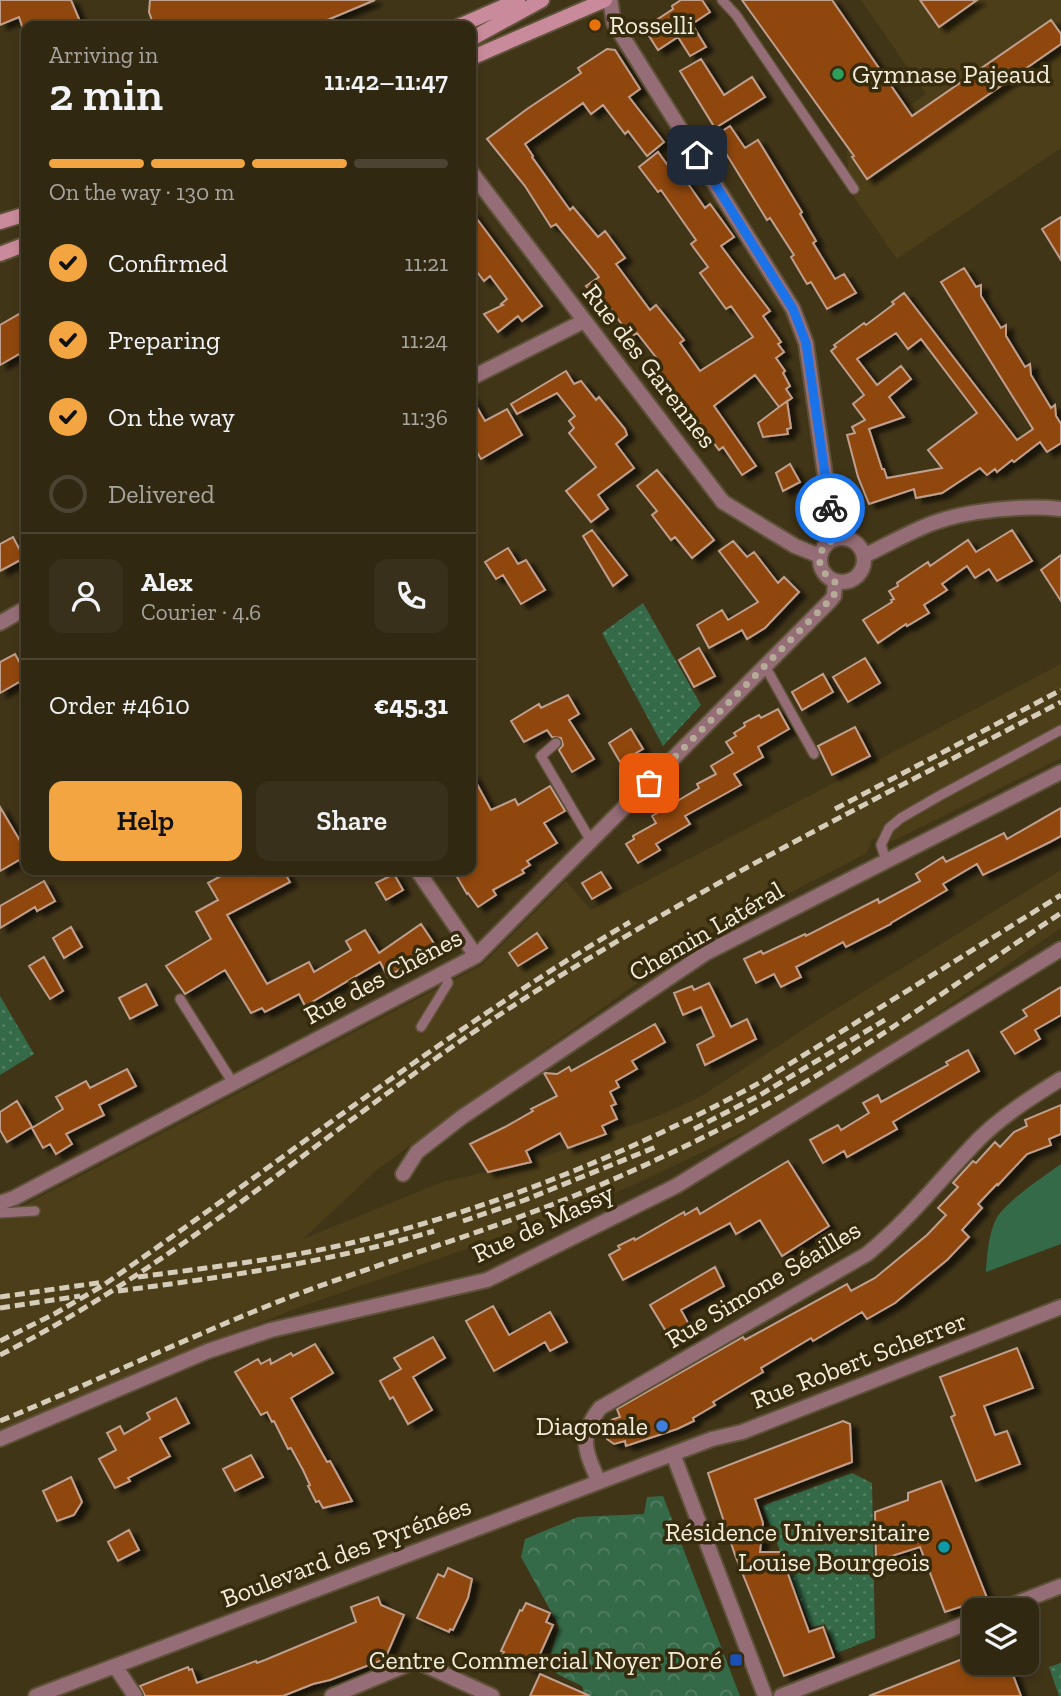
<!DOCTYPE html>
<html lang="en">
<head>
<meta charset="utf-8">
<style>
	:root { --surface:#312812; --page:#39301b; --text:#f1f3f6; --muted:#a8a69f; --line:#4c4432; --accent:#f2a541 }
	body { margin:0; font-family:"Zilla Slab",serif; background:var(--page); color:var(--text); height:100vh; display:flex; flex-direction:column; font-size:26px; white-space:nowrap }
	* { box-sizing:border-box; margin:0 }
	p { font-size:23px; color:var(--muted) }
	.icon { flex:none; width:38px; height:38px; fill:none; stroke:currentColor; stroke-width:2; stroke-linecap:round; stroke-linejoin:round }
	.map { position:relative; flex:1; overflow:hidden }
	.details { position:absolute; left:21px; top:21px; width:455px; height:854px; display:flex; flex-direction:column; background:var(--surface); border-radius:14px; box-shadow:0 4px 10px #0003,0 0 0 2px var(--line) }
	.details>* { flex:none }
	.fabs { position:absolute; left:962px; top:1598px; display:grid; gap:14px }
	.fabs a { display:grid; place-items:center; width:77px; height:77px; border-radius:14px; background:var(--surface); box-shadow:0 4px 10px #0003,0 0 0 2px var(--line); font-size:35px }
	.pin { position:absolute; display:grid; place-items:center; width:60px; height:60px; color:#fff; margin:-30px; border-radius:14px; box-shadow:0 4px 10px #0006 }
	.courier { position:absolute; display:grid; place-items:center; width:70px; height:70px; margin:-35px; border:5px solid #1a73e8; border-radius:50%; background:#fff; color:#222; box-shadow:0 2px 9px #0007 }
	.headline em { font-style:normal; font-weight:600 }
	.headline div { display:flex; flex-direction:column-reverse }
	.headline { display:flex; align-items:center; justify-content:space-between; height:119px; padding:0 28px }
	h1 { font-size:46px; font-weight:600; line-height:52px }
	.bar { display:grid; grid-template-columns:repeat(4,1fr); gap:10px 7px; align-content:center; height:84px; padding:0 28px }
	.bar i { height:9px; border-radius:5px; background:var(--line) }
	.bar .current { background:var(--accent) }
	.bar p { grid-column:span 4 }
	.line { display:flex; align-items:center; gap:18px; padding:0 28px; border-top:2px solid var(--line) }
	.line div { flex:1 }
	.round { display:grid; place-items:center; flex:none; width:74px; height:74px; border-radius:14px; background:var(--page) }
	ol { padding:0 28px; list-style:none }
	li { display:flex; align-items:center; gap:21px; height:77px }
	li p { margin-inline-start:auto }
	li .icon { padding:7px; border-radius:50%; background:var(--accent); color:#111; stroke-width:4 }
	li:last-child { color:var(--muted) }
	li i { width:38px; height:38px; border:4px solid var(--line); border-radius:50% }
	.action { display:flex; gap:14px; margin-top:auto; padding:14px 28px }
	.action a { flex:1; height:80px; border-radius:14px; background:var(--accent); color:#111; font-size:28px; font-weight:600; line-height:80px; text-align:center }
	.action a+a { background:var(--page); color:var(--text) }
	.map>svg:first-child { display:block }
	.built { fill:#4c3e18 }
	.grass { fill:url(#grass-dots) }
	.park { fill:url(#park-crowns) }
	.pitch { fill:#356a49 }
	.building { fill:#8f4610; stroke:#c09f8c; stroke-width:2; fill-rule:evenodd; filter:url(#shadow) }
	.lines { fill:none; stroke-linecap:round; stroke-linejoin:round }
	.lane-casing { stroke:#5d5237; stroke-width:12 }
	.street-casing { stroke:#5d5237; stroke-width:18 }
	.secondary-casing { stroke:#5d5237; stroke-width:18 }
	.lane { stroke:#956d77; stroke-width:9 }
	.street { stroke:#956d77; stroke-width:14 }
	.secondary { stroke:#c98a9b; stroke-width:14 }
	.rail { stroke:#d5cdba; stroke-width:5; stroke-dasharray:10 5; stroke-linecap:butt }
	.done { stroke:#b5ac97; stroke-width:7; stroke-dasharray:0 12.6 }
	.route { stroke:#1a73e8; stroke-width:9 }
	.food-dot { fill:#e8710a; stroke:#362b0d; stroke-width:2.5 }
	.leisure-dot { fill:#2e9e5b; stroke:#362b0d; stroke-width:2.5 }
	.shop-dot { fill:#3f7fe0; stroke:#362b0d; stroke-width:2.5 }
	.culture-dot { fill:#0f9aa8; stroke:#362b0d; stroke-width:2.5 }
	.transit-dot { fill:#1a4fb4; stroke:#362b0d; stroke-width:2.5 }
	.labels { text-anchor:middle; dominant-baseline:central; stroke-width:7; stroke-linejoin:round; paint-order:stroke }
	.poi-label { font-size:26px; fill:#f3ecdb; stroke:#362b0d; text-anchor:end }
	.street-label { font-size:26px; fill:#f3ecdb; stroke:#362b0d }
</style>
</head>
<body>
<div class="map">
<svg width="1061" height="1696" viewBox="0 0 1061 1696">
	<defs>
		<pattern id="grass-dots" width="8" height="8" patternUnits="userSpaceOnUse" patternTransform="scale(1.75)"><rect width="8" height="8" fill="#356a49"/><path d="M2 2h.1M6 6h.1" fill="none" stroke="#537f63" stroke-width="1.8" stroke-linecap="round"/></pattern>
		<pattern id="park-crowns" width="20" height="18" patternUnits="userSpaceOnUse" patternTransform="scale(1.75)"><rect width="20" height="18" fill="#356a49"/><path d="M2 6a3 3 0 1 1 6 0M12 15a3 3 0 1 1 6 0" fill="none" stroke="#537f63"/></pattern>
		<filter id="shadow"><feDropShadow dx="7" dy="4.5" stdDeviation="2" flood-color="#0009"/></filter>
	</defs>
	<rect width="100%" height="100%" fill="#413518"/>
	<path class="built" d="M861 0H1061V148L897 259 849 190 847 150 926 94Z
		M1061 664V758L893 841 872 839 867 853 715 931 664 964 379 1168 303 1239 442 1182 524 1164 658 1116 700 1097 821 1018 1061 870V928L935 1015 838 1077 746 1131 638 1183 555 1218 300 1307 205 1345 0 1435V1218L482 965 566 881 591 910Z"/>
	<path class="grass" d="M643 603 701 705 663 746 602 633Z
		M0 996 34 1054 0 1075Z
		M852 1473 872 1483 875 1638 837 1653 825 1624 811 1627 762 1506Z
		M1061 1663V1696H1059L1049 1667Z"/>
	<path class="park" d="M663 1496 740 1696H585L582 1686 557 1674 551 1653 559 1626 521 1557 525 1539 578 1517 644 1514 647 1497Z"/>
	<path class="pitch" d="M1061 1164V1244L986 1272C987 1255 989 1227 1000 1213 1013 1197 1044 1176 1061 1164Z"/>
	<path class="building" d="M0 0H71L82 26H22L19 17 0 25Z
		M150 0H375L313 26H154L149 12Z
		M681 0H702L710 12 692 24 706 47 690 56 678 37 658 50 644 28 673 9 672 6Z
		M742 0H832L912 116 1051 20 1061 34V44L867 179 852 157 854 156Z
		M920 0H977L939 27Z
		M607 49 615 50 640 89 629 97 664 142 647 156 628 131 625 134 603 105 591 114 583 103 525 144 533 156 532 157 570 210 573 207 598 237 605 231 625 258 616 264 650 310 656 305 684 340 680 343 700 371 753 337 731 306 726 309 700 273 708 267 691 244 696 240 661 190 658 192 639 167 658 152 677 178 682 175 705 208 710 204 734 237 721 246 770 311 763 316 781 342 778 344 784 352 776 358 785 371 783 373 790 386 786 389 792 398 779 407 755 375 714 406 756 466 742 475 723 447 719 450 690 411 688 412 657 369 662 365 637 333 631 337 604 300 599 304 586 286 599 277 556 224 551 227 525 186 487 139 527 109 581 73 578 68Z
		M701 59 724 95 752 77 765 97 715 128 680 71Z
		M730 126 745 148 758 140 802 212 800 214 816 241 813 243 835 279 844 274 856 293 827 309 811 282 807 284 791 257 794 255 770 218 767 220 727 155 725 157 713 137Z
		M471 211 542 306 522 321 518 316 498 332 484 314 503 305 501 304 507 299 490 276 484 281 471 264Z
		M1061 217V260L1042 229Z
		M964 268 976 287 981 285V296L1001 328 1006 325V336L1025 367 1030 364 1031 375 1051 408 1055 405 1056 416 1061 424V443L1047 452 1040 442 1014 462 1012 460 997 472 995 469 987 475 980 468 942 493 916 498 914 489 869 504 858 477 847 435 855 433 852 427 865 420 853 404 864 395 831 351 836 347 834 345 864 323 866 325 894 304 892 302 904 293 1017 440 1033 429 941 282ZM896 333 908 349 921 339 977 413 928 450 942 468 887 478 884 469H882L869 429 904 417 889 397 911 379 901 366 877 385 857 359Z
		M26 310V350L0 365V325Z
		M566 371 574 384 581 381 596 400 599 397 625 429 627 435 616 444 634 468 598 495 608 509 591 522 566 491 596 467 569 433 574 428 569 421 575 416 557 393 517 414 511 404Z
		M471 397 485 421 507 409 522 435 481 459 471 442Z
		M787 401 791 428 787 429 788 434 763 437 758 423Z
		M790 464 800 482 783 491 776 473Z
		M657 470 714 540 692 558 675 537 671 540 652 515 657 511 637 486Z
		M592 530 627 575 613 586 583 536Z
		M1012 530 1032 561 997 581 989 569 975 578 967 566 942 584 947 590 924 605 929 613 907 626 906 624 878 643 863 620 892 602 891 600 894 599 889 591 898 586 897 583 928 562 930 566 968 540 976 552Z
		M13 537 24 558 0 571V544Z
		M733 541 747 557 754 552 778 583 784 577 799 592 765 628 747 639 742 630 709 648 697 625 722 610 728 620 758 602 719 551Z
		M508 548 518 564 526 560 545 590 521 604 503 575 496 579 485 562Z
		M1061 555V601L1041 570Z
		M699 648 715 676 694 687 679 660Z
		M15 654 26 674V678L0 693V662Z
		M865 658 880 683 848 702 833 677Z
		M823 674 833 692 802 710 792 692Z
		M568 695 579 714 569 720 594 759 572 772 559 750 563 745 561 738 552 737 547 730 524 742 511 721 539 704 541 708Z
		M778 709 789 729 758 747 763 757 734 774 741 785 685 816 690 824 656 844 660 850 638 863 626 844 634 839 633 836 656 823 652 816 699 788 697 784 716 774 711 766 733 753 726 742 736 736 734 733 745 726 744 723 759 715 761 718Z
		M855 727 870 756 832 775 818 746Z
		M631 729 643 749 620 762 609 743Z
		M471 773 491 810 515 799 518 805 550 786 565 811 544 823 557 843 527 861 530 865 522 870 524 873 493 890 496 895 478 907 468 893 467 894 453 870H471Z
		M0 807 26 851V856L0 871Z
		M1061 808V836L1050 842 983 875 977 864 943 884 947 890 891 923V924L846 947 843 942 796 967 801 977 781 987 774 974 756 983 744 959 761 951 763 954 805 934 806 936 878 899 879 903 920 881 916 874 943 857 946 862 1004 833 1007 839Z
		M232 870H248L251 876 262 870H283L290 882 227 915 267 984 309 962 314 972 351 950 346 941 365 930 379 953 421 924 435 945 388 977 380 962 305 1006 299 994 265 1012 262 1008 251 1013 225 970 185 994 166 966 211 939 196 912 218 900 208 883Z
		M601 872 611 888 592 899 582 883Z
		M394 874 403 890 386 900 376 883Z
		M44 881 55 901 37 911 35 907 0 928V906Z
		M71 927 82 947 64 958 53 938Z
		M537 933 547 948 518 966 509 953Z
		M44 957 63 991 50 999 29 966Z
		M709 983 731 1027 747 1019 756 1039 705 1065 697 1045 714 1036 701 1007 683 1015 674 993 692 986 694 990Z
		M146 984 157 1005 130 1019 119 998Z
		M1061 987V1015L1035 1030 1040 1039 1015 1054 1001 1032 1027 1016 1023 1010Z
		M655 1024 665 1042 632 1061 637 1069 616 1081 619 1087 610 1092 616 1104 611 1106 617 1119 602 1126 606 1134 568 1148 560 1133 526 1151 531 1162 488 1172 470 1144 505 1127 533 1111 531 1109 557 1096 544 1073 557 1074 569 1067 571 1071Z
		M968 1050 979 1071 893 1122 897 1129 847 1157 844 1151 823 1163 810 1140 838 1125 841 1130 869 1113 863 1103 878 1095 881 1102 948 1065 946 1062Z
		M127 1069 136 1086 99 1105 104 1115 66 1134 72 1144 56 1154 50 1144 43 1148 32 1128 63 1109 56 1097 86 1081 90 1088Z
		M17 1101 32 1127 7 1142 0 1130V1112Z
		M1061 1105V1134L1049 1139 1051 1145 1027 1154 998 1185 997 1184 978 1204 982 1208 962 1230 969 1237 947 1260 895 1303 867 1319 862 1312 813 1341 811 1338 761 1368 763 1372 713 1402 715 1405 693 1418 694 1421 677 1429 626 1446 625 1441 614 1444 607 1439V1432L611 1420 620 1417 617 1409 743 1337 745 1340 847 1284 851 1291 875 1278 927 1235 946 1215 938 1208 958 1187 953 1183 973 1161 976 1163 995 1142 1000 1147 1014 1132 1027 1126 1025 1120Z
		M788 1161 829 1226 782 1256 760 1220 736 1234 730 1223 623 1280 609 1255 620 1249 618 1246 634 1238 635 1240 684 1212 685 1215 697 1208 700 1214Z
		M715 1267 724 1286 681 1310 693 1332 673 1343 650 1305Z
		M493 1306 509 1335 550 1312 567 1342 550 1351 545 1342 494 1371 466 1321Z
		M433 1337 445 1358 413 1377 432 1410 408 1424 393 1397 390 1399 380 1381 401 1369 394 1358Z
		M315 1344 333 1373 291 1398 327 1462 330 1461 352 1501 323 1508 319 1501 316 1502 308 1486 310 1485 303 1470 291 1448 288 1449 274 1421 272 1422 267 1412 261 1415 235 1372 258 1359 261 1364 270 1359 271 1364 291 1353 293 1356Z
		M1017 1348 1033 1388 984 1406 995 1435 1007 1431 1020 1464 976 1481 951 1417 955 1415 940 1377Z
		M176 1398 189 1423 160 1438 170 1456 128 1478 130 1481 115 1488 99 1459 116 1450 107 1433 120 1426 124 1434 150 1419 147 1413Z
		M843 1421 850 1424 852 1462 755 1499 763 1523 760 1552H780L809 1632 823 1627 834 1657 784 1676 735 1555 708 1473Z
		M251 1455 263 1477 235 1491 223 1469Z
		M71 1477 82 1502 74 1515 57 1521 43 1491Z
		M941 1481 987 1598 945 1612 920 1547 876 1561 875 1512 908 1500V1493Z
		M129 1530 139 1550 118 1561 108 1542Z
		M448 1568 472 1579 468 1598 453 1630 450 1629 449 1632 417 1618 438 1574 444 1577Z
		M378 1597 381 1605 404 1615 385 1659 330 1680 313 1684 283 1696H145L140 1686 188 1667 189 1670 192 1669 197 1683 256 1661 257 1663 265 1660 356 1622 351 1607Z
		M526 1603 550 1613 546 1622 553 1625 533 1670 502 1656 504 1652 501 1651 520 1610 522 1611Z
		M975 1654V1662H1008L1021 1696H869Z
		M540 1674 590 1696H530Z"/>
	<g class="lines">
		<defs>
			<path id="lane" d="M722 0 736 15 854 189
				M765 666 814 754
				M556 743 541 756 591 841
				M886 860 881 845 889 828 901 818 939 796 1061 730
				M180 999 233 1083
				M421 1027 448 983 444 973
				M0 1213 35 1211"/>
			<path id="street" d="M610 0 614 23 793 309 806 343 833 530 838 538
				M471 172 723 502 795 546 820 556
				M471 378 584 321
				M820 560a22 22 0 1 1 44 0a22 22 0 1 1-44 0Z
				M864 556C887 545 909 532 933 523 969 510 1023 505 1061 509
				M0 623 26 608
				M417 870 476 956
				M403 1174 417 1152 462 1117 706 953 1061 772
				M0 1203 14 1198 476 956 830 601 834 596 835 582
				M0 1439 208 1351 271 1330 487 1280 676 1186 1061 949
				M673 1454 765 1696
				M599 1482C585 1451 578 1436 600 1408L867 1254C909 1220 942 1177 979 1139 1003 1115 1032 1097 1061 1079
				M999 1610 1061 1586
				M115 1666 135 1696
				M36 1696 712 1439 742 1432 1061 1307
				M332 1696 416 1661 492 1696
				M781 1696 975 1620"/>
			<path id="secondary" d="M459 26 518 0
				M471 39 542 0
				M471 58 605 0
				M0 222 26 214
				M0 254 26 244"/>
		</defs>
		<use href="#lane" class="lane-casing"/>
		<use href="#street" class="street-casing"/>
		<use href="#secondary" class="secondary-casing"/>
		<use href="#lane" class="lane"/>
		<use href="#street" class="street"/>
		<use href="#secondary" class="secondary"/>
		<path class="rail" d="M835 809 1061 690
			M694 1129 760 1095 888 1018
			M463 1221 525 1200 656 1147
			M138 1277C212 1267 287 1259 359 1241 498 1207 634 1151 759 1083L1061 895
			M118 1291C225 1277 330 1262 434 1231
			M0 1297 104 1282
			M0 1308 80 1296
			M0 1341 56 1313 102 1286C278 1164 445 1031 630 922
			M0 1355C176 1266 324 1132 487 1023 670 901 867 804 1061 702
			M0 1421C99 1380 195 1334 295 1295 373 1266 452 1242 530 1213 595 1189 658 1160 720 1129 841 1069 949 987 1061 913"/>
	</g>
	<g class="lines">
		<path class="done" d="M649 783 834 596 835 582C814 569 814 547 838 538L833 530 830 508"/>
		<path class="route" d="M697 155 793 309 806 343 830 508"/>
	</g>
	<circle class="food-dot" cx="595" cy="25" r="7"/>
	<circle class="leisure-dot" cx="838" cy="74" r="7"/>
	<circle class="shop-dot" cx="662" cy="1426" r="7"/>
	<circle class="culture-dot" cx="944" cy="1547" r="7"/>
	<rect class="transit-dot" x="729" y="1653" width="14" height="14" rx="3.5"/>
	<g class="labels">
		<g class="poi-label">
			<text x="609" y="25" text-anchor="start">Rosselli</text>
			<text x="852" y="74" text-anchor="start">Gymnase Pajeaud</text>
			<text x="648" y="1426">Diagonale</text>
			<text x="930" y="1532">Résidence Universitaire<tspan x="930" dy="30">Louise Bourgeois</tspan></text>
			<text x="722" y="1660">Centre Commercial Noyer Doré</text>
		</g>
		<g class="street-label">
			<text transform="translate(650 366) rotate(52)">Rue des Garennes</text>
			<text transform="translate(706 931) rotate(-30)">Chemin Latéral</text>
			<text transform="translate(383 976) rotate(-28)">Rue des Chênes</text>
			<text transform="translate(543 1223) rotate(-25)">Rue de Massy</text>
			<text transform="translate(763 1284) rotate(-31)">Rue Simone Séailles</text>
			<text transform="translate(859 1360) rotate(-21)">Rue Robert Scherrer</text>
			<text transform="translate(346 1552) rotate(-21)">Boulevard des Pyrénées</text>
		</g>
	</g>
</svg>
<div class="fabs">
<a><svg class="icon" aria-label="layers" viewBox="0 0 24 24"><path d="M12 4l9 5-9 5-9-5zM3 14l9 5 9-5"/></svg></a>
</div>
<div class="pin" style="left:649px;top:783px;background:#ea580c"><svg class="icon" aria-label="bag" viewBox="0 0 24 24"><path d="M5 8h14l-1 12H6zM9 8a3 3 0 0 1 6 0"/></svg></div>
<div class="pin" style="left:697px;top:155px;background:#1f2937"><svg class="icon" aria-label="home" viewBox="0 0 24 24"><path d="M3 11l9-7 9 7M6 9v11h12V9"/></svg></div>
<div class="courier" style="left:830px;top:508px"><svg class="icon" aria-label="bike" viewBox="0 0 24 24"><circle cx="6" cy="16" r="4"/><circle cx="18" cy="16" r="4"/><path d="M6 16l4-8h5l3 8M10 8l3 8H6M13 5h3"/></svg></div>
<section class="details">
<div class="headline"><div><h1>2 min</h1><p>Arriving in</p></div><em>11:42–11:47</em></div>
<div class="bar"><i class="current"></i><i class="current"></i><i class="current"></i><i></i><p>On the way · 130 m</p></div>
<ol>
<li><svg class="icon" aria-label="check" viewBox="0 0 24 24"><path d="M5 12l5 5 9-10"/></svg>Confirmed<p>11:21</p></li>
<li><svg class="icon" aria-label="check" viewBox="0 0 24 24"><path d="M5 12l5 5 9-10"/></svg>Preparing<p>11:24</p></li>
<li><svg class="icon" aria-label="check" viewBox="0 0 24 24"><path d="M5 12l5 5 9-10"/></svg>On the way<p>11:36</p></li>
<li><i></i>Delivered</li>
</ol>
<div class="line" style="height:126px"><a class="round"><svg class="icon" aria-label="person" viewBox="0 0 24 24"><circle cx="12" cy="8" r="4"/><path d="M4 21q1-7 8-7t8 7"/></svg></a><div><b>Alex</b><p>Courier · 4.6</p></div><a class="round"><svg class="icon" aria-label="phone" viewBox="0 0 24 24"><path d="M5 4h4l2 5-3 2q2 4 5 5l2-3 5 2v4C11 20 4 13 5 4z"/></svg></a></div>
<div class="line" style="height:91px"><div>Order #4610</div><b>€45.31</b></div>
<div class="action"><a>Help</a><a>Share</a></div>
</section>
</div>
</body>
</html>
